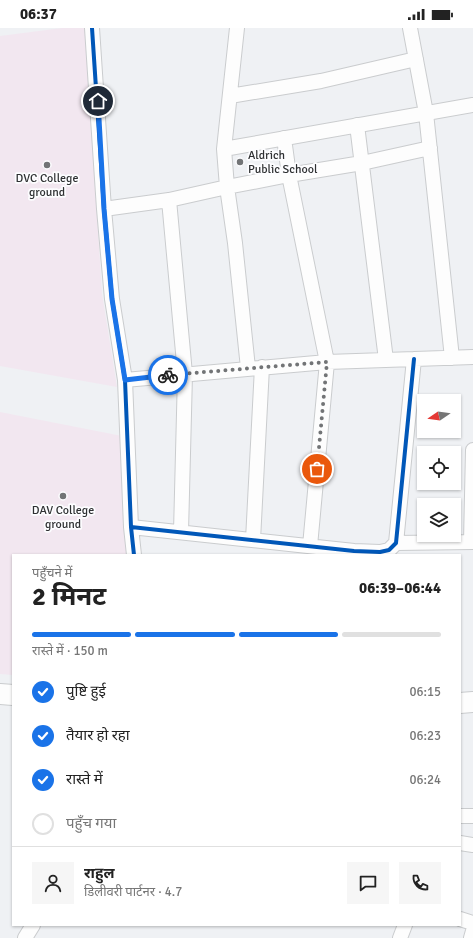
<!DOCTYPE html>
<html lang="hi">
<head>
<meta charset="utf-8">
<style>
	:root { --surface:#fff; --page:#f6f6f6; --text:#222; --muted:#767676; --line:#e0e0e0; --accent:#1a73e8 }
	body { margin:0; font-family:Signika,"Noto Sans Devanagari",sans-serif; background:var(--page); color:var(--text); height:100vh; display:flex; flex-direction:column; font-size:15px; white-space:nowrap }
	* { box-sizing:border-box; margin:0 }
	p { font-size:13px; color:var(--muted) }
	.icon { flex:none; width:22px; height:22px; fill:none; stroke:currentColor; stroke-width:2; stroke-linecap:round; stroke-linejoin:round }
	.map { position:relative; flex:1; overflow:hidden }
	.drawer { position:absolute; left:12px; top:526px; width:449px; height:372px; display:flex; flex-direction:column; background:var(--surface); border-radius:0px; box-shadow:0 1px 3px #0004 }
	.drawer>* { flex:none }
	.needle { width:26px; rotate:257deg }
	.fabs { position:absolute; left:417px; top:366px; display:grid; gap:8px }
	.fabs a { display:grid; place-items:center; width:44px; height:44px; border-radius:0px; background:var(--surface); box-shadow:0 1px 3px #0004; font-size:20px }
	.pin { position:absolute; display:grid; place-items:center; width:34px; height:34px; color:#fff; margin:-17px; border:2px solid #fff; border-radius:50%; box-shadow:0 1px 4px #0007 }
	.courier { position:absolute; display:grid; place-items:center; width:40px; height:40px; margin:-20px; border:3px solid #1a73e8; border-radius:50%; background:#fff; color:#222; box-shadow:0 1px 5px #0007 }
	.overview em { font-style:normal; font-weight:700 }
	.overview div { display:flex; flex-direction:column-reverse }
	.overview { display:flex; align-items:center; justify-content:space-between; height:68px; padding:0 20px }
	h1 { font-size:26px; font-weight:700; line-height:30px }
	.bar { display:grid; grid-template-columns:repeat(4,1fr); gap:6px 4px; align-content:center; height:48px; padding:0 20px }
	.bar i { height:5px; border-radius:3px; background:var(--line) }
	.bar .on { background:var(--accent) }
	.bar p { grid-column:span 4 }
	.line { display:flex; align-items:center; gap:10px; padding:0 20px; border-top:1px solid var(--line) }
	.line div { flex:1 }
	.round { display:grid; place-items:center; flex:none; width:42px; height:42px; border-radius:0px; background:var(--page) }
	ol { padding:0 20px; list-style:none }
	li { display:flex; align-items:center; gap:12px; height:44px }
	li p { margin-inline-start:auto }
	li .icon { padding:4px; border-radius:50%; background:var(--accent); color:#fff; stroke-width:4 }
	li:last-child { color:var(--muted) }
	li i { width:22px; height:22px; border:2px solid var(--line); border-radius:50% }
	.status { display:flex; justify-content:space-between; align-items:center; height:28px; padding:0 20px; background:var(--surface); direction:ltr }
	.status svg { height:11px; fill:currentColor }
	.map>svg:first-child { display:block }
	.education { fill:#f2e7f0 }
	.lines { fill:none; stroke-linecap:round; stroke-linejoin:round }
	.street-casing { stroke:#caccce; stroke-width:16 }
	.secondary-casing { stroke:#caccce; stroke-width:22 }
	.street { stroke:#fdfdfd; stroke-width:14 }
	.secondary { stroke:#fdfdfd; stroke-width:20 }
	.cycleway-casing { stroke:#fdfdff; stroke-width:6 }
	.cycleway { stroke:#0057b8; stroke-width:4 }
	.done { stroke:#727476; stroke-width:4; stroke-dasharray:0 7.2 }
	.route { stroke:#1a73e8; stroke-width:5 }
	.poi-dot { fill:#727476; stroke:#fdfdff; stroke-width:1.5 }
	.labels { text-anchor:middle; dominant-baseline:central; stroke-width:3.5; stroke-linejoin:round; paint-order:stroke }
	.poi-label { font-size:12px; fill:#2e3032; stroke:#fdfdff }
</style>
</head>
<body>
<div class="status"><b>06:37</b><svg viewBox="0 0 49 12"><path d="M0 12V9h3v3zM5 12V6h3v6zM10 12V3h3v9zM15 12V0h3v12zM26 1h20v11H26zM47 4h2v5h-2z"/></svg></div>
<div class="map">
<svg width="473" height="910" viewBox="0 0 473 910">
	<rect width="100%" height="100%" fill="#eff1f4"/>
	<path class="education" d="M62 0H85L102 266 117 359 0 338V8Z
		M0 384 122 408 130 527H13V647L0 646Z"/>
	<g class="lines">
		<defs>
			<path id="street" d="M92 0 104 181 112 271 125 352 131 499 134 527
				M237 0 224 121 227 159 235 215 248 340
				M410 0 426 85 452 330
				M230 68 321 53 416 31
				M357 97 386 332
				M284 110 289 147 327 334 310 518
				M224 121 473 77
				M169 172 185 346 181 504
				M104 181 169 172 227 159 289 147 362 135 430 120
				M125 352 327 334 473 329
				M131 499 354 523 380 524 389 522 396 515 414 331
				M253 512 262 339
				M471 514 473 422
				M396 515 473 514
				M460 788H473
				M460 815 473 817
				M460 891 473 895
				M25 910 33 897
				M400 910 405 897
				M471 910 473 903"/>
			<path id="secondary" d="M0 666 13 667
				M460 675 473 674"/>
		</defs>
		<use href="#street" class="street-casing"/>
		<use href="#secondary" class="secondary-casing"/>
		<use href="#street" class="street"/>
		<use href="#secondary" class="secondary"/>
		<defs>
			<path id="cycleway" d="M92 0 104 181 112 271 125 352 131 499 134 527
				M131 499 354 523 380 524 389 522 396 515 414 331"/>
		</defs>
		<use href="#cycleway" class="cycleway-casing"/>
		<use href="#cycleway" class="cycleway"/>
	</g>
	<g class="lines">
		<path class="done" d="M168 347 327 334 317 441"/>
		<path class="route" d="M98 73 104 181 112 271 125 352 168 347"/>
	</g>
	<g class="poi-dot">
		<circle cx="240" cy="134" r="4"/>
		<circle cx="47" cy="137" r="4"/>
		<circle cx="63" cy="468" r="4"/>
	</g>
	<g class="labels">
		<g class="poi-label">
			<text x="248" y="127" text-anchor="start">Aldrich<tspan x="248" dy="14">Public School</tspan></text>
			<text x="47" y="150">DVC College<tspan x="47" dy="14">ground</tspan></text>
			<text x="63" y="482">DAV College<tspan x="63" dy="14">ground</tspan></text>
		</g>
	</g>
</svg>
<div class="fabs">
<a><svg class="needle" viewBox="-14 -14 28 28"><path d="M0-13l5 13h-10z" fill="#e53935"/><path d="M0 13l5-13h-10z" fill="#767676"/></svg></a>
<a><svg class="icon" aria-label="locate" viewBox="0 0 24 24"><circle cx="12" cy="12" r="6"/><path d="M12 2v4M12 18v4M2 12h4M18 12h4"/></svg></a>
<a><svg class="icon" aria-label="layers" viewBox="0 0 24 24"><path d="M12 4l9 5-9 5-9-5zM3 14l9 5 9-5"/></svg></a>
</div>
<div class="pin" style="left:317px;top:441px;background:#ea580c"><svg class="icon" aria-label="bag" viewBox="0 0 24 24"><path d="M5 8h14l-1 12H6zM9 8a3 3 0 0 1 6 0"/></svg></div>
<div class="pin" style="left:98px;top:73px;background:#1f2937"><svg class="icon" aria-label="home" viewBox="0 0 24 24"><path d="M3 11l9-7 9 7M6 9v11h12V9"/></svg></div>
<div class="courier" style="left:168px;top:347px"><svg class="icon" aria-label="bike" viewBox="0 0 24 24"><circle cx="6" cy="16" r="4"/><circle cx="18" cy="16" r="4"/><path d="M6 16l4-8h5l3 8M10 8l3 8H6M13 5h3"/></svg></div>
<section class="drawer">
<div class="overview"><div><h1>2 मिनट</h1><p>पहुँचने में</p></div><em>06:39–06:44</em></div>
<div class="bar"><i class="on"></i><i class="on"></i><i class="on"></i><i></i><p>रास्ते में · 150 m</p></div>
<ol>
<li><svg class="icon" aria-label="check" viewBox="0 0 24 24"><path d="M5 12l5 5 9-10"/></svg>पुष्टि हुई<p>06:15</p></li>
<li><svg class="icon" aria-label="check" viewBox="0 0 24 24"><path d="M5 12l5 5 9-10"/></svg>तैयार हो रहा<p>06:23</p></li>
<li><svg class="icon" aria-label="check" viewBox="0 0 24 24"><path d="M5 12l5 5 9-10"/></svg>रास्ते में<p>06:24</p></li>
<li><i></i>पहुँच गया</li>
</ol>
<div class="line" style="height:72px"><a class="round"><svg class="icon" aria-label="person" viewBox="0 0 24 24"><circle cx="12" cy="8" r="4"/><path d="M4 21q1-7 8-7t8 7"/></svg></a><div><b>राहुल</b><p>डिलीवरी पार्टनर · 4.7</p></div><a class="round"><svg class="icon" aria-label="chat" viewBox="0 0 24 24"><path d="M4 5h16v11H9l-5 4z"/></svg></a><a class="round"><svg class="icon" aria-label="phone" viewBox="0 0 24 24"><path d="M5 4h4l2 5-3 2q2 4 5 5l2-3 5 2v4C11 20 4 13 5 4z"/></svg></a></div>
</section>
</div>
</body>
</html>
